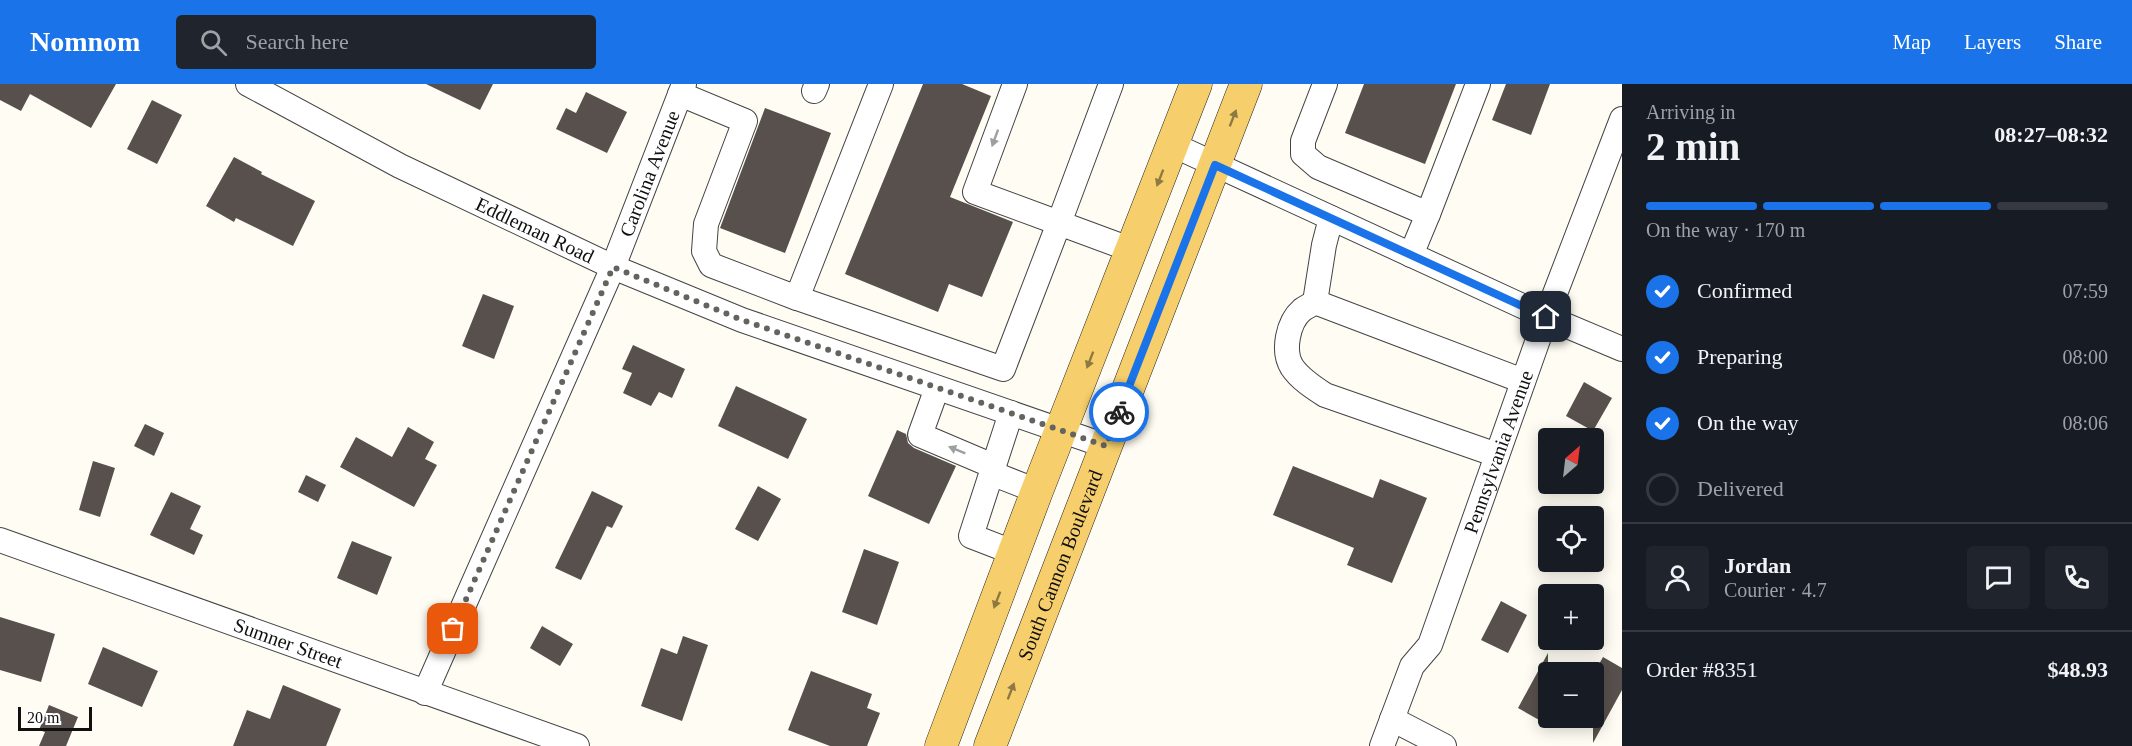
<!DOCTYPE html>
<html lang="en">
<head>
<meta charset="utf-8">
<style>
	:root { --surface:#171b24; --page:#20242c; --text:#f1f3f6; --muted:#9ea1a6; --line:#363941; --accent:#1a73e8 }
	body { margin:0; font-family:"Times New Roman",serif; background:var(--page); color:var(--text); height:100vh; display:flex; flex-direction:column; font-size:22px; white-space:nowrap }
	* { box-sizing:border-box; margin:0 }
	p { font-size:20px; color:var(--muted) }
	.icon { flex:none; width:33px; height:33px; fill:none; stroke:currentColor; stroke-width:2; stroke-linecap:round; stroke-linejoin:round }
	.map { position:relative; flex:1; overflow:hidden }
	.side { display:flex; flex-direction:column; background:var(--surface); width:510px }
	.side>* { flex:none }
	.needle { width:39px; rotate:28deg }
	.tools { position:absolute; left:1538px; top:344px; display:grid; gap:12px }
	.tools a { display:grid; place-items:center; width:66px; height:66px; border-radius:6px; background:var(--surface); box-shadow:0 3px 15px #0003; font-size:30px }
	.scale { position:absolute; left:18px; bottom:15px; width:74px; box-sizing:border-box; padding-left:6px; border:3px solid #101010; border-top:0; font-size:16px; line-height:21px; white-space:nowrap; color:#101010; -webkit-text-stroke:4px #fff; paint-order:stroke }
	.pin { position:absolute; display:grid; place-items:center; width:51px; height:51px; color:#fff; margin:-26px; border-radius:12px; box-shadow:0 3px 9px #0006 }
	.courier { position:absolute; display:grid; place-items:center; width:60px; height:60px; margin:-30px; border:4px solid #1a73e8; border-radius:50%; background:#fff; color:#222; box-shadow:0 2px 8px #0007 }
	.headline em { font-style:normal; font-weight:800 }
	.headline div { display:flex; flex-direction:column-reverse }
	.headline { display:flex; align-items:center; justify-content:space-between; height:102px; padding:0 24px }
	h1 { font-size:39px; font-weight:800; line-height:45px }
	.bar { display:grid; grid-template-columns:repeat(4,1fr); gap:9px 6px; align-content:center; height:72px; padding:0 24px }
	.bar i { height:8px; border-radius:4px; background:var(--line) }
	.bar .selected { background:var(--accent) }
	.bar p { grid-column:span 4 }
	.line { display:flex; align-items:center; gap:15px; padding:0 24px; border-top:2px solid var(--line) }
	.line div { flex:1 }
	.round { display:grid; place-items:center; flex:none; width:63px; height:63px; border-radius:6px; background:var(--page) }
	ol { padding:0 24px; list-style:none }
	li { display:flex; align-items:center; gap:18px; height:66px }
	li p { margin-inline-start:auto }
	li .icon { padding:6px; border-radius:50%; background:var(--accent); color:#fff; stroke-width:4 }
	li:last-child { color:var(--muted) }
	li i { width:33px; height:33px; border:3px solid var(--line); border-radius:50% }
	header { display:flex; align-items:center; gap:36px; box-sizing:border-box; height:84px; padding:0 30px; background:var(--accent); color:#fff }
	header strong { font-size:28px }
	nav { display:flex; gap:33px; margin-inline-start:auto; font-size:21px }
	.search { width:420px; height:54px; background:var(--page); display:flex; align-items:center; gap:15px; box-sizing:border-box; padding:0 21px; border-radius:6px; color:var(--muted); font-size:22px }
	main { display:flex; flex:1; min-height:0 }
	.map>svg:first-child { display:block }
	.building { fill:#58504c }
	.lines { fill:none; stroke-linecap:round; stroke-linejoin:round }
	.minor-casing { stroke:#434343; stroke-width:26 }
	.major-casing { stroke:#212121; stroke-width:33 }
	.minor { stroke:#fff; stroke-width:24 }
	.major { stroke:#f6cf6c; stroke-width:32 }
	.oneway { fill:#8e7943 }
	.oneway2 { fill:#9f9f9f }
	.done { stroke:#64635f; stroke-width:6; stroke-dasharray:0 10.8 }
	.route { stroke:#1a73e8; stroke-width:8 }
	.labels { text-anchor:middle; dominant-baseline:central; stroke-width:6; stroke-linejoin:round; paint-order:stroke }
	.street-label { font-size:20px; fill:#101010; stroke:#fff }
</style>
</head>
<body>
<header>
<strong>Nomnom</strong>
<div class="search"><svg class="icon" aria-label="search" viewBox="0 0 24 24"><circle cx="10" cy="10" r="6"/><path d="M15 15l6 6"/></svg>Search here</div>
<nav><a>Map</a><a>Layers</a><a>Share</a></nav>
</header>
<main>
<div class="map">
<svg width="1622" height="662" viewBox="0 0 1622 662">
	<rect width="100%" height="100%" fill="#fffcf3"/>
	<path class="building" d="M0 0H116L91 44 30 10 21 27 0 16Z
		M426 0H493L480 26Z
		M923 0H962L991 12 950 113 1013 138 982 213 949 200 938 228 845 190Z
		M1364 0H1456L1425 80 1345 49Z
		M1506 0H1550L1531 51 1492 36Z
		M586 8 627 28 607 69 556 45 566 24 576 29Z
		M152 16 182 31 157 80 127 65Z
		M765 24 831 49 785 169 720 144Z
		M234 73 262 88 261 90 315 117 293 162 236 134 234 138 206 122Z
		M483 210 514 222 494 275 462 262Z
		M633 261 685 285 672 314 659 308 651 322 623 309 632 289 622 285Z
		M1584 298 1612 314 1593 347 1566 332Z
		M736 302 807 335 788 375 718 342Z
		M145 340 164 349 154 372 134 362Z
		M408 343 434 358 425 375 437 381 414 423 340 383 356 353 392 373Z
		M897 346 906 350 908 359 914 364 956 382 929 440 868 412Z
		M93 377 115 384 100 433 79 426Z
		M1293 382 1373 414 1380 395 1427 414 1392 499 1347 481 1354 464 1273 431Z
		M306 391 326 401 318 418 298 408Z
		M758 402 781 415 758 457 735 445Z
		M592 407 623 422 612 444 607 442 581 496 555 484Z
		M171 408 201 422 190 445 203 451 194 471 150 451Z
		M352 457 392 473 377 511 337 494Z
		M864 465 899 478 877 541 842 528Z
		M1501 517 1527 531 1508 569 1481 556Z
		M0 533 55 550 41 598 0 586Z
		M542 542 573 560 560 582 530 564Z
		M683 552 708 561 682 637 641 622 661 564 677 570Z
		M103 563 158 587 142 623 88 600Z
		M1548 569V641L1518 624Z
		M1603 573 1622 584V606L1593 659V591Z
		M811 587 872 610 867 624 880 629 867 662H830L788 646Z
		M283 601 341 625 326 662H233L247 626 270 635Z
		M49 621 78 633 66 662H39L45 648 39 646Z"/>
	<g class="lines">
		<defs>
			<g id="minor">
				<path id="s1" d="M248 0 400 82 613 183 742 236 1106 362"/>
				<path d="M881 0 797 214 1003 285 1059 139 975 108 1015 0"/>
				<path d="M1111 0 1059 139 1132 166"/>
				<path d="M1325 0 1303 57V70L1318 83 1428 130 1411 171"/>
				<path d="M814 7 817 0"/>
				<path d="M680 10 745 37 706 140 704 167 711 181 797 214"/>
				<path d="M1173 61 1546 233 1622 265"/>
				<path d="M1428 130 1478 0"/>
				<path d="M1315 218 1324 161 1331 134"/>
				<path d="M937 304 920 351 993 382"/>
				<path d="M1011 329 971 452 1015 469"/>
				<path d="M1497 371 1325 311C1314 304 1300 295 1292 283 1282 267 1288 238 1302 226 1306 223 1311 221 1315 218L1523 297"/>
				<path d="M991 389 1037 407"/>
				<path id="s2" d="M0 456 577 662"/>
				<path id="s3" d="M425 609 613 183 684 0"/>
				<path d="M1392 635 1444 662"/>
				<path id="s4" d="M1382 662 1412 582 1430 561 1546 233 1622 35"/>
			</g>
			<g id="major">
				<path d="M941 662 1037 407 1196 0"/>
				<path id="s5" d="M990 662 1246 0"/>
			</g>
		</defs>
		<use href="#minor" class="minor-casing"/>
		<use href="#major" class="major-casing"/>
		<use href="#minor" class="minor"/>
		<use href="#major" class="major"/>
	</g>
	<defs><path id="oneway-solid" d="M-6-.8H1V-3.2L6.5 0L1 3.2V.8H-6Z" transform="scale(1.5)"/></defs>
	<g class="oneway">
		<use href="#oneway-solid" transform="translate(1233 34) rotate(-69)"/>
		<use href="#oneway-solid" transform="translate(1160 94) rotate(111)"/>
		<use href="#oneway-solid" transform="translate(1090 276) rotate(111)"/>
		<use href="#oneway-solid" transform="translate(997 516) rotate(111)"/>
		<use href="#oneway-solid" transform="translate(1011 607) rotate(-69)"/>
	</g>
	<g class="oneway2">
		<use href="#oneway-solid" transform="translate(995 54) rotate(110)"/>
		<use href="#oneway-solid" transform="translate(957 366) rotate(-158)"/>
	</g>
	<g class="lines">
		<path class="done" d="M453 545 613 183 742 236 1106 362 1119 328"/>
		<path class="route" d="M1119 328 1215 81 1546 233"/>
	</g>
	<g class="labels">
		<g class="street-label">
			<text stroke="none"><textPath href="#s3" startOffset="566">Carolina Avenue</textPath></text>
			<text stroke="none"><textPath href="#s1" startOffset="322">Eddleman Road</textPath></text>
			<text stroke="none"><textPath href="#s4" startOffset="318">Pennsylvania Avenue</textPath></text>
			<text stroke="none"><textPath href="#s5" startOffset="194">South Cannon Boulevard</textPath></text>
			<text stroke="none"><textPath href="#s2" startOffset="306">Sumner Street</textPath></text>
		</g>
	</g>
</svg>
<div class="tools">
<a><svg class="needle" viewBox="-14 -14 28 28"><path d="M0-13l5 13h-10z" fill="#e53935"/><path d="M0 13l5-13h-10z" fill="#9ea1a6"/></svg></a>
<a><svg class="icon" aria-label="locate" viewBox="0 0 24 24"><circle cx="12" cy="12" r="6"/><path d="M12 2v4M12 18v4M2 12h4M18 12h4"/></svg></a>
<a>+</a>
<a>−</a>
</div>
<div class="scale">20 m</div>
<div class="pin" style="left:453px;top:545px;background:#ea580c"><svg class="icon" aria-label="bag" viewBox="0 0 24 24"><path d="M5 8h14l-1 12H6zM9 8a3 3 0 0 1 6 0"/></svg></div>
<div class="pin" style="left:1546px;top:233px;background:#1f2937"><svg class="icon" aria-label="home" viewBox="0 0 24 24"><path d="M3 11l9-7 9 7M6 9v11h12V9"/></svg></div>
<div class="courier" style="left:1119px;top:328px"><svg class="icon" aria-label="bike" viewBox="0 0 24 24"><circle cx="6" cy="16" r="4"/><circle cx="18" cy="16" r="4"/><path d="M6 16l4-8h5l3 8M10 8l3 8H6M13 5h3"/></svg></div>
</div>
<section class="side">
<div class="headline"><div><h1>2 min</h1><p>Arriving in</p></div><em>08:27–08:32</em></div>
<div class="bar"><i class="selected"></i><i class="selected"></i><i class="selected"></i><i></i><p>On the way · 170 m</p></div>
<ol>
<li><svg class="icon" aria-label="check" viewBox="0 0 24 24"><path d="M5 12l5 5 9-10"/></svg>Confirmed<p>07:59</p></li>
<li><svg class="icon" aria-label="check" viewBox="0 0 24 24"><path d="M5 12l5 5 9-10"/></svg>Preparing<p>08:00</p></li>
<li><svg class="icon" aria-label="check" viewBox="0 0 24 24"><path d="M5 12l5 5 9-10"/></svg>On the way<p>08:06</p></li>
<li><i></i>Delivered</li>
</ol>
<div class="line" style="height:108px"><a class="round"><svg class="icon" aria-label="person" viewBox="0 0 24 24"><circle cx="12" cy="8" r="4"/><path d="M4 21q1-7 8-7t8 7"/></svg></a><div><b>Jordan</b><p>Courier · 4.7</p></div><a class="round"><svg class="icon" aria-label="chat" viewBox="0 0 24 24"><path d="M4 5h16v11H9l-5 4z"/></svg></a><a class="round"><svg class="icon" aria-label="phone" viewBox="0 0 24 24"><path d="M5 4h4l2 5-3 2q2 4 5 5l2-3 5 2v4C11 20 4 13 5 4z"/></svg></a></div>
<div class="line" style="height:78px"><div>Order #8351</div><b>$48.93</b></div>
</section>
</main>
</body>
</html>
